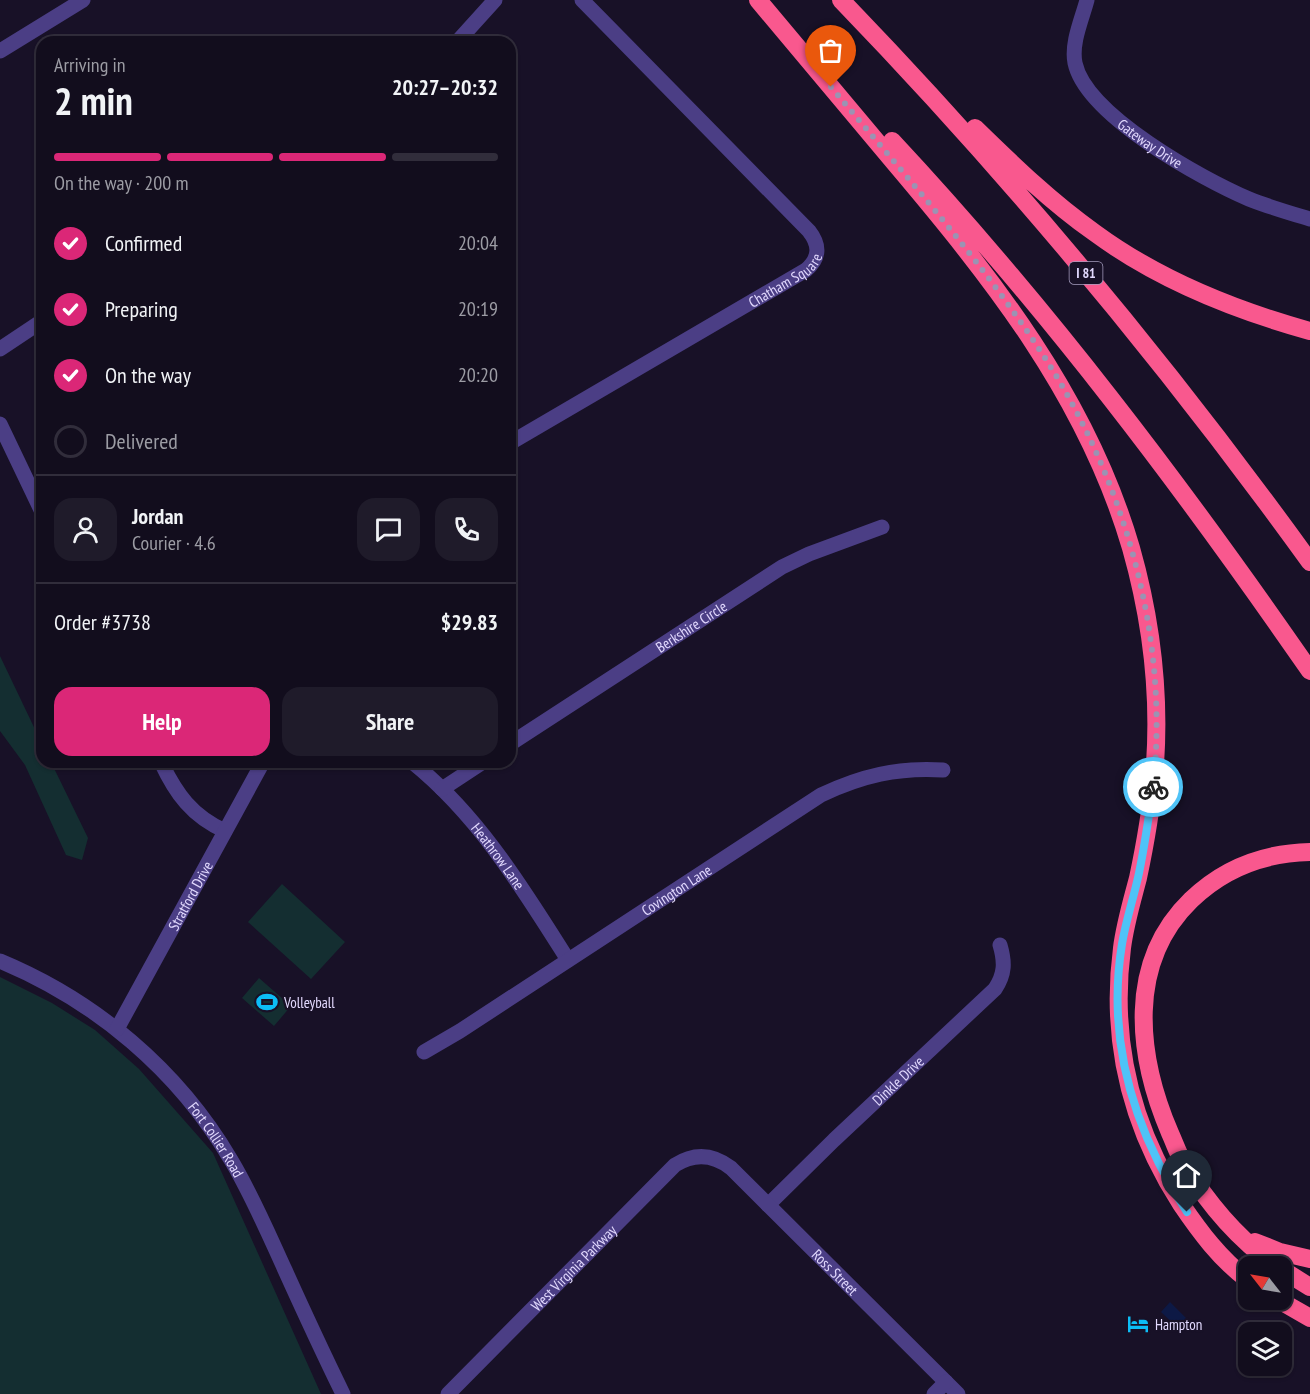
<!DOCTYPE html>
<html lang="en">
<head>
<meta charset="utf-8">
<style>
	:root { --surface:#120d1d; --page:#1f1b2a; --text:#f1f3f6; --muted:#9c9ca4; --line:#312d3b; --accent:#db2777 }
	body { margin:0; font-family:"PT Sans Narrow",sans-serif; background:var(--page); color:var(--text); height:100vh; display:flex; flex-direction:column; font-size:22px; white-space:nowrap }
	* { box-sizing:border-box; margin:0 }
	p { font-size:20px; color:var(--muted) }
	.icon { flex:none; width:33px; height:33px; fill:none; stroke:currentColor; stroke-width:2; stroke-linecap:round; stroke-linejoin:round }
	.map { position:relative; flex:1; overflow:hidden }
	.drawer { position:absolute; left:36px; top:36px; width:480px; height:732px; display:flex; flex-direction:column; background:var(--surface); border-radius:18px; box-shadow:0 2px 4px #0004,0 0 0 2px var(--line) }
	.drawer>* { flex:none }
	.needle { width:39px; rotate:301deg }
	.fabs { position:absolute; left:1238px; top:1256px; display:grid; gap:12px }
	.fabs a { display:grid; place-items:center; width:54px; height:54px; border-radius:12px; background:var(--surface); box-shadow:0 2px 4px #0004,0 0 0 2px var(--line); font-size:30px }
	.pin { position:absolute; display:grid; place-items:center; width:51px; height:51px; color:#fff; margin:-62px -26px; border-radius:50% 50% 50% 0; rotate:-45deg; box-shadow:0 0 6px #0007 }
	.pin .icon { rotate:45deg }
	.courier { position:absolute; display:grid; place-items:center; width:60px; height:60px; margin:-30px; border:4px solid #4fc3f7; border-radius:50%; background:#fff; color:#222; box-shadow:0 2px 8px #0007 }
	.overview em { font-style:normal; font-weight:800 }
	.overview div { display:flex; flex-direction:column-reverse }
	.overview { display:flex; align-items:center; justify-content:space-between; height:102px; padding:0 18px }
	h1 { font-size:39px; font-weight:800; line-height:45px }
	.bar { display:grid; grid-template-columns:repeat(4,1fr); gap:9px 6px; align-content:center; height:72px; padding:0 18px }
	.bar i { height:8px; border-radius:4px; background:var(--line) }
	.bar .current { background:var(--accent) }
	.bar p { grid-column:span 4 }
	.line { display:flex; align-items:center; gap:15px; padding:0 18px; border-top:2px solid var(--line) }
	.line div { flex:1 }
	.round { display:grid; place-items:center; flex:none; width:63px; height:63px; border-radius:18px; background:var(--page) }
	ol { padding:0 18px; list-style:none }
	li { display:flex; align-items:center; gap:18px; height:66px }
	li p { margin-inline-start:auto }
	li .icon { padding:6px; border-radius:50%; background:var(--accent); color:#fff; stroke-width:4 }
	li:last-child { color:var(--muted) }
	li i { width:33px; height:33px; border:3px solid var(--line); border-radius:50% }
	.button { display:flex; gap:12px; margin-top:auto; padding:12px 18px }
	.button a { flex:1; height:69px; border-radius:18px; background:var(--accent); color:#fff; font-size:24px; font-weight:800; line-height:69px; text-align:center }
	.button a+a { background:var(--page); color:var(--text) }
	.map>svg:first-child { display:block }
	.green { fill:#142e31 }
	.water { fill:#0d1945 }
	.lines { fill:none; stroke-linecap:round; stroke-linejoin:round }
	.minor { stroke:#4b3e85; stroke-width:15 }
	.highway { stroke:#f9588e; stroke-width:18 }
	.done { stroke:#9b93b3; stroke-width:6; stroke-dasharray:0 10.8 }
	.route { stroke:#4fc3f7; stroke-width:8 }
	.labels { text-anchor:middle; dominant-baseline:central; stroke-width:4.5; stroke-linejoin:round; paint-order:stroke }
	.shield { fill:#181127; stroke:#a59dbe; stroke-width:1.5 }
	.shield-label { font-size:14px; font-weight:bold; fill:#e2d9fe }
	.street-label { font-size:15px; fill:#e2d9fe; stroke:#181127 }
	.poi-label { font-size:15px; fill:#e2d9fe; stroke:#181127; text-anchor:start }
</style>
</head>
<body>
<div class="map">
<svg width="1310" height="1394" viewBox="0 0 1310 1394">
	<rect width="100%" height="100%" fill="#181127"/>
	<path class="green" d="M0 656 42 744V762H51L88 838 82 860 66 855 25 765 0 731Z
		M282 884 345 942 311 979 248 922Z
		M0 977 52 1003 95 1030 139 1069 213 1153 321 1394H0Z
		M259 978 291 1006 274 1026 242 998Z"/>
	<path class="water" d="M1170 1302 1191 1323 1182 1332 1161 1312Z"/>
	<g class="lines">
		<g class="minor">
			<path id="s1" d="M1087 0C1082 19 1071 43 1075 63 1086 115 1202 179 1249 199 1269 207 1290 213 1310 219"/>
			<path d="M457 42 495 0"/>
			<path d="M0 51 83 0"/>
			<path d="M0 349 42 321"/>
			<path d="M0 424 42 512"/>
			<path id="s2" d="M510 443 806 270C820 258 820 245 809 231L582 0"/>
			<path id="s3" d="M510 744 782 567 809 554 882 527"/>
			<path d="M161 762C176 794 192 816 225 831"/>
			<path id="s4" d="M412 762C479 816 523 889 568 960"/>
			<path d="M442 789 483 762"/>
			<path id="s5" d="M0 961C96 1001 178 1070 231 1160 252 1195 268 1233 285 1270 304 1312 323 1353 343 1394"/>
			<path id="s6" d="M117 1029 263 762"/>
			<path id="s7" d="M424 1052 460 1031 821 795C861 776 898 767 943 770"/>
			<path id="s8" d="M768 1205 834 1140 995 989C1005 974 1005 962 1000 945"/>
			<path id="s9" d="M448 1394 675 1165C694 1153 713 1154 731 1168L958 1394"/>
			<path d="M934 1394 946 1382"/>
		</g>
		<path class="highway" d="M758 0C803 54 848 107 893 161 992 278 1087 397 1131 548 1152 622 1161 700 1154 777 1151 811 1145 845 1138 878 1132 901 1125 924 1122 948 1110 1040 1131 1126 1181 1204 1200 1232 1220 1259 1248 1280
			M841 0C1011 176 1167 364 1310 562
			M975 128C1013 165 1051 202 1095 233 1159 280 1234 310 1310 331
			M892 141C1046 306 1182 486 1310 671
			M1255 1242 1280 1252 1310 1259
			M1276 1266C1239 1240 1209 1205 1185 1166 1179 1156 1175 1144 1170 1133 1137 1056 1126 963 1191 900 1224 868 1264 853 1310 852
			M1281 1269 1310 1287
			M1277 1299 1310 1318"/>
	</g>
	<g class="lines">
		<path class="done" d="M831 87C905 175 982 261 1045 358 1125 482 1170 639 1153 787"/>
		<path class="route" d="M1153 787C1149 816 1145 844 1139 873 1134 897 1126 920 1122 944 1106 1042 1134 1131 1187 1212"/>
	</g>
	<defs>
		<symbol id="stadium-bare" viewBox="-9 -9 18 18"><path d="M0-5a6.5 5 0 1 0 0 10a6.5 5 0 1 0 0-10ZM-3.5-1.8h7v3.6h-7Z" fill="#0cbdf6" stroke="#181127" stroke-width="2.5" paint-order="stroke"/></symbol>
		<symbol id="hotel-bare" viewBox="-9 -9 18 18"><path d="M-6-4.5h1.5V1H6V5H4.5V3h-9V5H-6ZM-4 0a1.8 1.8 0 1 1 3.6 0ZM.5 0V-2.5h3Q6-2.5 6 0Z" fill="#0cbdf6" stroke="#181127" stroke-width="2.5" paint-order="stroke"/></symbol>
	</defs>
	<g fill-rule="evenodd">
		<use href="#stadium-bare" x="252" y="987" width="30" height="30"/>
		<use href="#hotel-bare" x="1123" y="1309" width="30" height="30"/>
	</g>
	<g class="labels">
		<rect class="shield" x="1069.5" y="262" width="33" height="22" rx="4.5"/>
		<g class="shield-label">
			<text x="1086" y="273">I 81</text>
		</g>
		<g class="street-label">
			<text stroke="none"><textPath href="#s1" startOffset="177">Gateway Drive</textPath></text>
			<text stroke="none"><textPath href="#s2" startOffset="320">Chatham Square</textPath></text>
			<text stroke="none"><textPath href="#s3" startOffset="216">Berkshire Circle</textPath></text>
			<text stroke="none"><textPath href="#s4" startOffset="128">Heathrow Lane</textPath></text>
			<text stroke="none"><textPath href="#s7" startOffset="300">Covington Lane</textPath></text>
			<text stroke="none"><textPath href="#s6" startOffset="152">Stratford Drive</textPath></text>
			<text stroke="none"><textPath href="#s8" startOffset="180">Dinkle Drive</textPath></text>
			<text stroke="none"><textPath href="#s5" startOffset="285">Fort Collier Road</textPath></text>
			<text stroke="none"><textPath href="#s9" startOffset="178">West Virginia Parkway</textPath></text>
			<text stroke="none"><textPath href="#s9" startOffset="530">Ross Street</textPath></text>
		</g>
		<g class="poi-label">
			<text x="284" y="1002">Volleyball</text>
			<text x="1155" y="1324">Hampton</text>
		</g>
	</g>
</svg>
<div class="fabs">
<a><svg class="needle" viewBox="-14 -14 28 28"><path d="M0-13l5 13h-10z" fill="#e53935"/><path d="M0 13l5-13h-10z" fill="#9c9ca4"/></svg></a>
<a><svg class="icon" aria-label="layers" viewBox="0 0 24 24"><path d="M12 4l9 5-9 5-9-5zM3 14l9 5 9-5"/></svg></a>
</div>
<div class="pin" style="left:831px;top:87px;background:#ea580c"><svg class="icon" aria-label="bag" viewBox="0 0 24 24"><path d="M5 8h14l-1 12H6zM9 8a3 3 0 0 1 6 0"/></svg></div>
<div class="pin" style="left:1187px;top:1212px;background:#1f2937"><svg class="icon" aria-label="home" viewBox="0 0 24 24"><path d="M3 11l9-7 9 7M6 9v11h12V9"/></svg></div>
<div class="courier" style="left:1153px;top:787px"><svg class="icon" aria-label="bike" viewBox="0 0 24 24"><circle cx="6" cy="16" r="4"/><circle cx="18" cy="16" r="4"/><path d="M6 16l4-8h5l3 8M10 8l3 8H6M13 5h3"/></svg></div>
<section class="drawer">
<div class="overview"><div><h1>2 min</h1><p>Arriving in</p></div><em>20:27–20:32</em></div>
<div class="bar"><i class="current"></i><i class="current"></i><i class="current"></i><i></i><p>On the way · 200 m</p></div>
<ol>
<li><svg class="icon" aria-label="check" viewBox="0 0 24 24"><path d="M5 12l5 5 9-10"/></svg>Confirmed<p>20:04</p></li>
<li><svg class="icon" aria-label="check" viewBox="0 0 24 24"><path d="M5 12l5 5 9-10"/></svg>Preparing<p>20:19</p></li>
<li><svg class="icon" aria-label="check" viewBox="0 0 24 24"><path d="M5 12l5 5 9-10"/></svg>On the way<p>20:20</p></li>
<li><i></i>Delivered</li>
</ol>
<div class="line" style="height:108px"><a class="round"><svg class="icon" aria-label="person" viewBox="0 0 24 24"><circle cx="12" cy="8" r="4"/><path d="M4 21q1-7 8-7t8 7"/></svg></a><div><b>Jordan</b><p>Courier · 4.6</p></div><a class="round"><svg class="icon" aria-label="chat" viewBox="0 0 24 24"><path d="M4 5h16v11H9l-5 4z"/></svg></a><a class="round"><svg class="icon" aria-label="phone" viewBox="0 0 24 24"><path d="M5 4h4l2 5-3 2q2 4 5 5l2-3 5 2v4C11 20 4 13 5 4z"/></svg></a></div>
<div class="line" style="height:78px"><div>Order #3738</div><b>$29.83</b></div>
<div class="button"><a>Help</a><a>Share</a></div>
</section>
</div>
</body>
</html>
